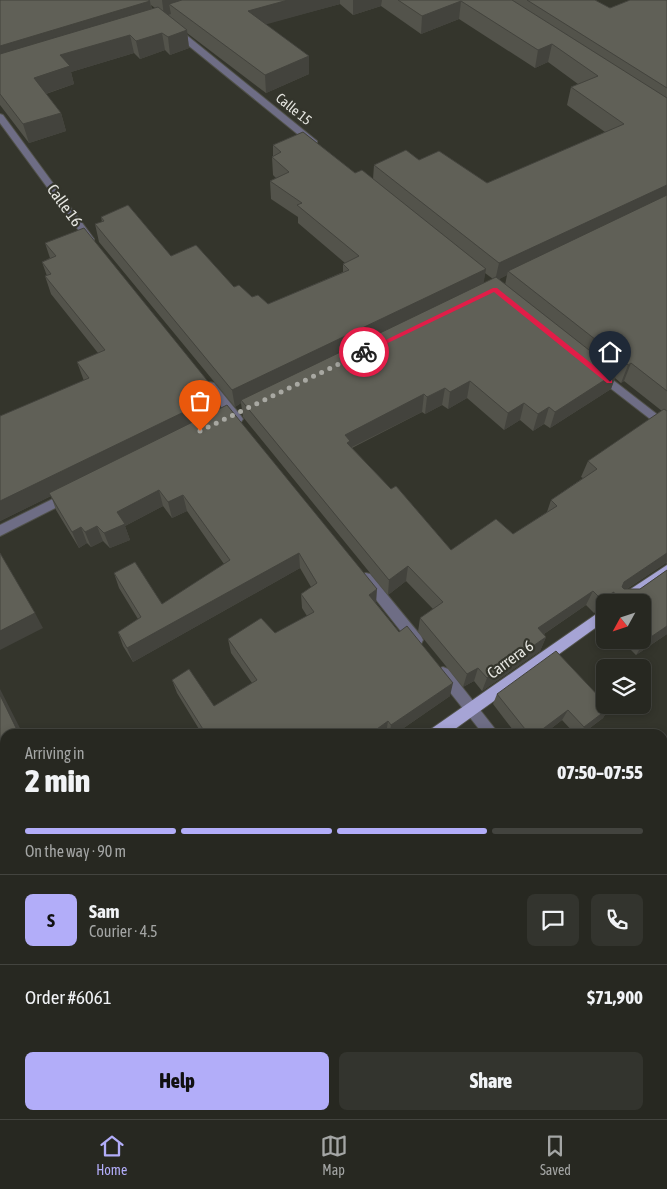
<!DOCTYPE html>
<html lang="en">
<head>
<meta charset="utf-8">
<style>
	:root { --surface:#272821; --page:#33342e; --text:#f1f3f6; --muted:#a4a6a5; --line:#43443f; --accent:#b2adf9 }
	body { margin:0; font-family:"Asap Condensed",sans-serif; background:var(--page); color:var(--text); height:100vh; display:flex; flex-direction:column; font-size:19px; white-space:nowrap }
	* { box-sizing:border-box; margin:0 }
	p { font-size:16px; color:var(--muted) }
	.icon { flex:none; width:28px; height:28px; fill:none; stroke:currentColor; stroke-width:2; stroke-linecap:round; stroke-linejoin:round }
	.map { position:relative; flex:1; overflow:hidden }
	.details { position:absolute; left:0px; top:729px; width:668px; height:391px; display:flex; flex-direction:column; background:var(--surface); border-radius:15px 15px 0 0; box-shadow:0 2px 8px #0003,0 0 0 1px var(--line) }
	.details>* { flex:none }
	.needle { width:32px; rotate:230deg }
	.controls { position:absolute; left:596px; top:594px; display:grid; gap:10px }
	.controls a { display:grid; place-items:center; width:55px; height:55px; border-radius:8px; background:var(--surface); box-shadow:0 2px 8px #0003,0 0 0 1px var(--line); font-size:25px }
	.pin { position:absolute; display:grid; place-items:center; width:42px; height:42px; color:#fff; margin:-51px -21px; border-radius:50% 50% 50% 0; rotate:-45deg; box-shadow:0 0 5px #0007 }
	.pin .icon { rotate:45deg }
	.courier { position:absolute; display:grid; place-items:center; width:50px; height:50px; margin:-25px; border:4px solid #e11d48; border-radius:50%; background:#fff; color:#222; box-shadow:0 1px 6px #0007 }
	.headline em { font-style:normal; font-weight:800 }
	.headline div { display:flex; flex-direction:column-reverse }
	.headline { display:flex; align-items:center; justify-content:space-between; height:85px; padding:0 25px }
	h1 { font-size:32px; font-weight:800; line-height:38px }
	.bar { display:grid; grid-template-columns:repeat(4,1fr); gap:8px 5px; align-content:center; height:60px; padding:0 25px }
	.bar i { height:6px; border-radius:4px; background:var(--line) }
	.bar .selected { background:var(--accent) }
	.bar p { grid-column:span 4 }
	.line { display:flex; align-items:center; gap:12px; padding:0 25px; border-top:1px solid var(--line) }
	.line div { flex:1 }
	.round { display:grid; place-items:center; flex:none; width:52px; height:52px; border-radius:8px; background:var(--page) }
	.button { display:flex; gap:10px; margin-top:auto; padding:10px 25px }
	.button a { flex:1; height:58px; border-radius:8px; background:var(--accent); color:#111; font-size:20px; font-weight:800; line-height:58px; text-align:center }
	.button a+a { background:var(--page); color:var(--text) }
	.tab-bar { display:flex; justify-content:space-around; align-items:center; height:70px; border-top:1px solid var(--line); background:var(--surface); font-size:14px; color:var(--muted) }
	.tab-bar a { display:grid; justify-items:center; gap:2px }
	.tab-bar .selected { color:var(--accent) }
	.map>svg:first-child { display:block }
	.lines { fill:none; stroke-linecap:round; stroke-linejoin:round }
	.minor-casing { stroke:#505149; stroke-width:2 }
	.primary-casing { stroke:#505149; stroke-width:2 }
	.minor { fill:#6e6d85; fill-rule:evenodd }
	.primary { fill:#a6a4d5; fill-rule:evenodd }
	.wall { fill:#53534b; fill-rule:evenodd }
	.shaded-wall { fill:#43433d }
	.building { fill:#606057; stroke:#43433d }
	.route { fill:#e11d48 }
	.done { stroke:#a8a8a2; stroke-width:5; stroke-dasharray:0 9 }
	.labels { text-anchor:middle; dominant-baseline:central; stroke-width:4.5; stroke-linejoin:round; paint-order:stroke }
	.far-street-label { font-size:14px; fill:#e6e6e1; stroke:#34352c }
	.street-label { font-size:16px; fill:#e6e6e1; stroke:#34352c }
</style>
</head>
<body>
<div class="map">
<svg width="667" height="1119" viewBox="0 0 667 1119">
	<rect width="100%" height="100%" fill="#34352c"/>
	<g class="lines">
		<defs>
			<path id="minor" d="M173 29H179L317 141V145H311L173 33Z
				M0 114 3 115 94 239V243H88L0 123Z
				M600 370 667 422V432L596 377 595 374Z
				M210 382 214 383 241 416 243 419 241 422H233L206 389 205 386 206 383Z
				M69 491 73 493 75 496 73 499 0 536V525Z
				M366 573 370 574 421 636 423 640 421 644 416 646 411 644 362 582 360 578 362 574Z
				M443 667 448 669 499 734H483L438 677 436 673 438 669Z
				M662 938 667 940V960L662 958Z
				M0 951 5 953V978L0 976Z
				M62 1115H80L81 1119H63Z"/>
			<path id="primary" d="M667 565V577L631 602H616L617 598Z
				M605 608V621L448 734H429L431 729Z
				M5 1017V1035L0 1037V1019Z"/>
		</defs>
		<use href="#minor" class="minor-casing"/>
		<use href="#primary" class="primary-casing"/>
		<use href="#minor" class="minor"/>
		<use href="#primary" class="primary"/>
	</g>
	<path class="wall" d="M0 0H595L610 8 630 0H667V564L666 563 627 589H640L667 570V634L636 655 621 640H642V602H605V608L594 613 586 605 544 634 546 637 540 651 482 691 474 681 463 687 418 632 420 618 433 609 406 581 388 595 243 417 241 403 235 407 99 242 95 224 102 222 101 217 128 205 171 256 196 245 234 287 239 285 252 297 258 295 268 304 343 272V264L345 263 298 223V217L271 199 270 181 276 178 273 175 272 157 273 156V145L303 132 355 173 362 170 373 179 374 165 406 150 419 160 439 151 487 183 605 132 567 105 571 87 578 84 548 62 535 68 459 19 421 34 381 6 353 15 340 4 265 24 309 56V74L266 93 187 33 189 48 170 55 165 50 140 59 134 53 71 72 74 84 46 94 61 113 66 131 29 143 0 105ZM151 5 155 8 152 9ZM485 273 493 279 483 284ZM507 275 505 285 499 279ZM615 378 621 383 624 381 662 411 588 461 581 477 583 478 551 500 547 512 513 534 496 519 451 550 396 486 391 489 352 448 422 412 425 414 442 405 448 409 467 398 504 430 520 420 533 431 544 424 550 428 611 389Z
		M45 243 221 408 450 696 395 734H202L177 693 172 680 214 706 252 683 231 653 228 639 275 633 307 616 302 608 301 594 311 587 300 568 133 662 123 646 118 632 138 619 119 588 114 573 162 604 224 564 187 511 172 518 163 506 125 526 130 540 110 548 103 541 91 547 87 543 79 548 56 510 51 496 0 521V416L84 381 77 362 98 353 51 294 45 276H47L42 262 50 258Z
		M497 694 609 708 603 718 582 734H575L562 720 544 734H516L493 704Z
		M667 823V925L662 920V827Z
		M662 970 667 975V1072L662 1066Z"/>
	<path class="shaded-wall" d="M162 0H216L169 4 171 14 164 16Z
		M288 0H340V4L249 29 248 11Z
		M353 0H382L381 6 353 15Z
		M150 1 153 19 0 65V46Z
		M461 1 459 19 421 34 422 16Z
		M187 30 189 48 170 55 168 37Z
		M162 33 165 50 140 59 136 41Z
		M130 35 134 53 71 72 74 84 39 96 34 78 60 55Z
		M552 44 548 62 535 68 538 50Z
		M309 56V74L266 93 265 75Z
		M61 113 66 131 29 143 23 124Z
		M667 185V201L508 271 507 275 495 281 499 263Z
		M486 269 483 287 241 400V403L235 407 232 390Z
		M631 363 624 381 621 383 628 365Z
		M617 372 611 389 550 428 555 412Z
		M470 381 467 398 448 409 450 392Z
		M445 388 442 405 425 414 427 397Z
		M424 394 422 412 350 448V458L345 435Z
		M219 395 222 412 49 493 51 496 0 521V501Z
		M524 403 520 420 504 430 508 413Z
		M549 407 544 424 533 431 538 414Z
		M159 490 163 506 125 526 130 540 110 548 104 533 117 512Z
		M183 495 187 511 172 518 168 502Z
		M97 526 103 541 91 547 85 532Z
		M81 527 87 543 79 548 72 532Z
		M299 553 300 568 133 662 127 648Z
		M667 553V562L666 563 616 596 624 582Z
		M408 566 406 581 388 595 389 580Z
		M377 589 376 604 369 595Z
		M593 591 586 605 532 642 538 628Z
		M614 592 609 602H605V608L594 613 601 599Z
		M35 613 43 628 0 650V631Z
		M667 626V634L636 655 645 641Z
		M546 637 540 651 482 691 487 678Z
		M478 668 474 681 463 687 467 674Z
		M453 683 450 696 395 734H390L391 725Z
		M0 689 23 734H19L0 695Z
		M609 708 603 718 582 734H580L584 727Z
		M568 710 562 720 544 734H536Z
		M388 721 386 734H370Z
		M0 1048H1L4 1056H5V1062L0 1061Z
		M5 1112V1115H14L8 1119H0V1115Z"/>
	<path class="building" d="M0 0H148L150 1 0 46Z
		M182 0H288L248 11 309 56 265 75 169 4Z
		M398 0H512L667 98V185L499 263 374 165 406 150 419 160 439 151 487 183 624 124 571 87 598 76 552 44 538 50 461 1 422 16Z
		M527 0H595L610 8 630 0H667V88Z
		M158 7 187 30 168 37 162 33 136 41 130 35 60 55 70 66 34 78 61 113 23 124 0 94V54Z
		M303 132 355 173 362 170 486 269 232 390 95 224 104 221 101 217 128 205 171 256 196 245 234 287 239 285 252 297 258 295 268 304 349 270 343 264 359 256 297 205 302 203 270 181 289 172 272 157 281 152 273 145Z
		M667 195V391L631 363 628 365 508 271Z
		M84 228 219 395 0 501V416L89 378 77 362 105 350 45 276 51 274 42 262 56 256 45 243Z
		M496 277 617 372 555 412 549 407 538 414 524 403 508 413 470 381 450 392 445 388 427 397 424 394 345 435 350 441 347 443 391 489 396 486 451 550 496 519 513 534 557 506 551 500 597 469 588 461 664 409 667 411V553L624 582 622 587 624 589H640L667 570V626L645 641 642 639V602H614V592L601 599 593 591 538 628 546 637 487 678 478 668 467 674 420 618 443 602 408 566 389 580 241 400Z
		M227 405 377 589 369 595 399 632 407 626 453 683 391 725 388 721 370 734H206L172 680 189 669 214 706 257 680 228 639 261 618 275 633 314 612 301 594 317 583 299 553 127 648 118 632 141 617 114 573 135 562 162 604 230 560 183 495 168 502 159 490 117 512 125 524 104 533 97 526 85 532 81 527 72 532 49 493Z
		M0 553 35 613 0 631Z
		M556 651 605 703V705H607L609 708 584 727 568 710 536 734H529L497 694Z
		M0 695 19 734H5V941L0 930Z
		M667 823V906L662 900V827Z
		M662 970 667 975V1054L662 1047Z
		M2 1055 5 1062V1112L0 1115V1056Z
		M85 1115H300L302 1119H87Z"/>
	<path class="route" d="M493 288H497L612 380V383H607L494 292 367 353 361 352Z"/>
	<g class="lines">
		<path class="done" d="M200 431 364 352"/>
	</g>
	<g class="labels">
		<g class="far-street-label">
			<text transform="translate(294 109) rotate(39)">Calle 15</text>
		</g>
		<g class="street-label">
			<text transform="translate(65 205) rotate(54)">Calle 16</text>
			<text transform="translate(510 659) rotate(-36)">Carrera 6</text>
		</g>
	</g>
</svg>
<div class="controls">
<a><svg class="needle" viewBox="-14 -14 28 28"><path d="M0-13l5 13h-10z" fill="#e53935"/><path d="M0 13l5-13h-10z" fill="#a4a6a5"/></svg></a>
<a><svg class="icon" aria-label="layers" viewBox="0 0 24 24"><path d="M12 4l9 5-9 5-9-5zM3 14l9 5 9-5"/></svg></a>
</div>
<div class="pin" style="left:200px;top:431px;background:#ea580c"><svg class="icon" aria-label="bag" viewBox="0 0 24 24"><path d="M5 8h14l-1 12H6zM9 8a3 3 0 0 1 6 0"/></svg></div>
<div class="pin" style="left:610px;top:382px;background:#1f2937"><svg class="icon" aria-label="home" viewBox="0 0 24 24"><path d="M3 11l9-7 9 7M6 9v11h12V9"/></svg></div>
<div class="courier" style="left:364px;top:352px"><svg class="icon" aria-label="bike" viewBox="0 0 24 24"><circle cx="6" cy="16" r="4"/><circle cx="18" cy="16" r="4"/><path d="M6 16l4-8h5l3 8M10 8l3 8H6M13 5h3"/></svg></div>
<section class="details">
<div class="headline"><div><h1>2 min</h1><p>Arriving in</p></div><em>07:50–07:55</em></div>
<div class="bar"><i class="selected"></i><i class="selected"></i><i class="selected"></i><i></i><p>On the way · 90 m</p></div>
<div class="line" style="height:90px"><b class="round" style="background:var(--accent);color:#111">S</b><div><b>Sam</b><p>Courier · 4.5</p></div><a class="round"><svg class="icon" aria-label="chat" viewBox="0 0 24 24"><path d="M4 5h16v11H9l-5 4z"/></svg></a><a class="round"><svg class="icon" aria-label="phone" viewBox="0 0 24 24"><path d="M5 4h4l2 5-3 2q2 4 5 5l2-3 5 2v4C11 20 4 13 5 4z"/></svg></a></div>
<div class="line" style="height:65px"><div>Order #6061</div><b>$71,900</b></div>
<div class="button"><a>Help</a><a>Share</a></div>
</section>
</div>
<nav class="tab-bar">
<a class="selected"><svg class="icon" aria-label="home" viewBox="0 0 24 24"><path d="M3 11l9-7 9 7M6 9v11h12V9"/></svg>Home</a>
<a><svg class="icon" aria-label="map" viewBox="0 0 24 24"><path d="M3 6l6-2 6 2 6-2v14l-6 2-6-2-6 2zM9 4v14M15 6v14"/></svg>Map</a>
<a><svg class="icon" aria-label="saved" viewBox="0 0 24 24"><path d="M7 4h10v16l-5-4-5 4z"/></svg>Saved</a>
</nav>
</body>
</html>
